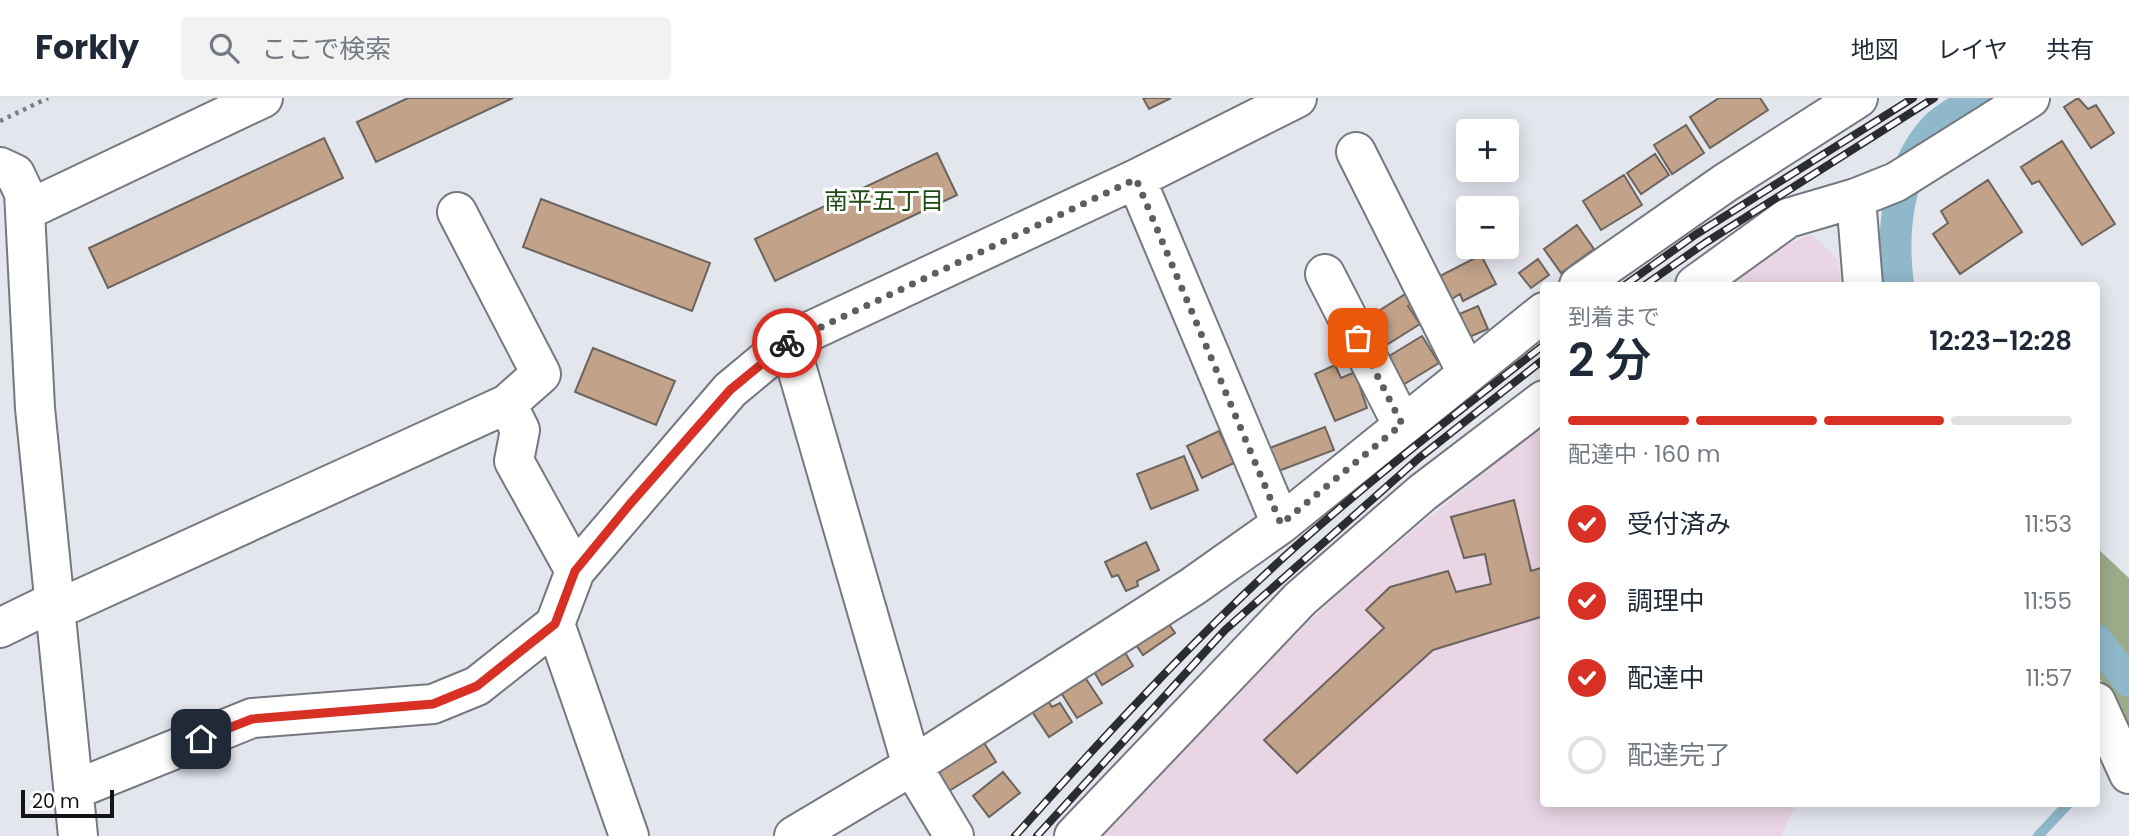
<!DOCTYPE html>
<html lang="ja">
<head>
<meta charset="utf-8">
<style>
	:root { --surface:#fff; --page:#f2f2f3; --text:#1f2937; --muted:#747a83; --line:#e0e1e3; --accent:#d93025 }
	body { margin:0; font-family:Poppins,"Noto Sans JP",sans-serif; background:var(--page); color:var(--text); height:100vh; display:flex; flex-direction:column; font-size:26px; white-space:nowrap }
	* { box-sizing:border-box; margin:0 }
	p { font-size:23px; color:var(--muted) }
	.icon { flex:none; width:38px; height:38px; fill:none; stroke:currentColor; stroke-width:2; stroke-linecap:round; stroke-linejoin:round }
	.map { position:relative; flex:1; overflow:hidden }
	.sheet { position:absolute; left:1540px; top:184px; width:560px; height:525px; display:flex; flex-direction:column; background:var(--surface); border-radius:7px; box-shadow:0 4px 18px #0003 }
	.sheet>* { flex:none }
	.fabs { position:absolute; left:1456px; top:21px; display:grid; gap:14px }
	.fabs a { display:grid; place-items:center; width:63px; height:63px; border-radius:7px; background:var(--surface); box-shadow:0 4px 18px #0003; font-size:35px }
	.scale { position:absolute; left:21px; bottom:18px; width:93px; box-sizing:border-box; padding-left:7px; border:4px solid #141417; border-top:0; font-size:19px; line-height:24px; white-space:nowrap; color:#141417; -webkit-text-stroke:5px #fff; paint-order:stroke }
	.pin { position:absolute; display:grid; place-items:center; width:60px; height:60px; color:#fff; margin:-30px; border-radius:14px; box-shadow:0 4px 10px #0006 }
	.courier { position:absolute; display:grid; place-items:center; width:70px; height:70px; margin:-35px; border:5px solid #d93025; border-radius:50%; background:#fff; color:#222; box-shadow:0 2px 9px #0007 }
	.summary em { font-style:normal; font-weight:600 }
	.summary div { display:flex; flex-direction:column-reverse }
	.summary { display:flex; align-items:center; justify-content:space-between; height:119px; padding:0 28px }
	h1 { font-size:46px; font-weight:600; line-height:52px }
	.bar { display:grid; grid-template-columns:repeat(4,1fr); gap:10px 7px; align-content:center; height:84px; padding:0 28px }
	.bar i { height:9px; border-radius:5px; background:var(--line) }
	.bar .current { background:var(--accent) }
	.bar p { grid-column:span 4 }
	ol { padding:0 28px; list-style:none }
	li { display:flex; align-items:center; gap:21px; height:77px }
	li p { margin-inline-start:auto }
	li .icon { padding:7px; border-radius:50%; background:var(--accent); color:#fff; stroke-width:4 }
	li:last-child { color:var(--muted) }
	li i { width:38px; height:38px; border:4px solid var(--line); border-radius:50% }
	header { display:flex; align-items:center; gap:42px; box-sizing:border-box; height:98px; padding:0 35px; background:var(--surface); border-bottom:2px solid var(--line) }
	header strong { font-size:33px }
	nav { display:flex; gap:38px; margin-inline-start:auto; font-size:24px }
	.search { width:490px; height:63px; background:var(--page); display:flex; align-items:center; gap:18px; box-sizing:border-box; padding:0 24px; border-radius:7px; color:var(--muted); font-size:26px }
	.map>svg:first-child { display:block }
	.education { fill:#ead5e4 }
	.forest { fill:#9cac89 }
	.lines { fill:none; stroke-linecap:round; stroke-linejoin:round }
	.stream { stroke:#8fb8cb; stroke-width:10 }
	.canal { stroke:#8fb8cb; stroke-width:32 }
	.building { fill:#c2a288; stroke:#6b645f; stroke-width:2 }
	.minor-casing { stroke:#767880; stroke-width:42 }
	.path { stroke:#7d7e83; stroke-width:4.5; stroke-dasharray:3.5 5; stroke-linecap:butt }
	.minor { stroke:#fff; stroke-width:38 }
	.rail-casing { stroke:#2b2c2f; stroke-width:8 }
	.rail { stroke:#fff; stroke-width:5; stroke-dasharray:16; stroke-linecap:butt }
	.done { stroke:#5d5e62; stroke-width:7; stroke-dasharray:0 12.6 }
	.route { stroke:#d93025; stroke-width:9 }
	.labels { text-anchor:middle; dominant-baseline:central; stroke-width:6; stroke-linejoin:round; paint-order:stroke }
	.neighbourhood-label { font-size:24px; fill:#1d4b12; stroke:#fff }
</style>
</head>
<body>
<header>
<strong>Forkly</strong>
<div class="search"><svg class="icon" aria-label="search" viewBox="0 0 24 24"><circle cx="10" cy="10" r="6"/><path d="M15 15l6 6"/></svg>ここで検索</div>
<nav><a>地図</a><a>レイヤ</a><a>共有</a></nav>
</header>
<div class="map">
<svg width="2129" height="738" viewBox="0 0 2129 738">
	<rect width="100%" height="100%" fill="#e4e6ee"/>
	<path class="education" d="M1811 136 1838 162 1841 187H1720L1750 164Z
		M1543 327 1544 705H1797L1781 738H1103L1234 598 1352 482Z"/>
	<path class="forest" d="M2096 449 2129 480V636L2109 591 2097 578Z"/>
	<g class="lines">
		<path class="stream" d="M2038 738 2069 705"/>
		<path class="canal" d="M1898 187C1891 133 1897 72 1935 30 1947 18 1965 9 1979 0
			M2096 542 2129 583"/>
	</g>
	<path class="building" d="M408 0H513L376 64 357 24Z
		M1143 0H1171L1149 11Z
		M1719 0H1760L1768 12 1710 50 1690 19Z
		M2078 0 2088 11 2096 7 2114 35 2091 50 2064 9Z
		M1686 27 1704 55 1672 76 1654 47Z
		M324 40 343 80 108 190 89 150Z
		M2062 43 2115 126 2082 147 2039 83 2032 86 2021 69Z
		M937 55 957 97 775 183 755 141Z
		M1655 56 1669 77 1641 96 1627 75Z
		M1624 77 1642 107 1601 132 1583 103Z
		M1988 82 2022 134 1960 176 1933 136 1948 125 1941 113Z
		M541 101 710 165 692 213 523 149Z
		M1577 127 1594 151 1561 175 1544 151Z
		M1481 157 1496 186 1463 203 1460 196 1450 202 1438 179Z
		M1538 161 1549 177 1531 190 1519 175Z
		M1410 193 1416 203 1408 208 1420 226 1380 251 1363 223Z
		M1478 208 1488 231 1467 240 1457 217Z
		M1422 238 1439 265 1398 290 1381 263Z
		M593 250 675 283 656 327 575 294Z
		M1335 267 1341 280 1355 274 1367 310 1335 323 1315 276Z
		M1325 329 1334 352 1276 374 1267 351Z
		M1219 333 1234 365 1202 380 1187 348Z
		M1184 358 1198 392 1151 411 1137 376Z
		M1514 402 1531 473 1544 469V518L1433 552 1297 675 1264 642 1384 530 1366 512 1390 489 1448 473 1456 494 1491 486 1485 456 1464 460 1451 419Z
		M1146 444 1159 472 1137 483 1138 488 1126 493 1118 477 1112 479 1105 464Z
		M1164 519 1175 535 1143 557 1132 541Z
		M1121 548 1133 568 1102 587 1093 572Z
		M1084 578 1102 605 1077 620 1058 590Z
		M1045 598 1052 609 1060 605 1072 624 1049 639 1029 609Z
		M981 640 996 664 949 693 934 669Z
		M1003 674 1020 695 989 719 973 698Z"/>
	<g class="lines">
		<defs>
			<path id="minor" d="M1356 54 1466 273
				M0 69 15 76 24 95 25 113
				M1136 81 1281 426
				M1856 100 1896 84 2030 0
				M457 114 541 276 507 306
				M1325 176 1402 326
				M1579 187 1725 85 1858 0
				M1695 187 1788 120 1856 100 1863 187
				M789 243 912 668 954 738
				M555 526 629 738
				M0 530 53 504 71 505 507 306 520 332 514 363 575 473 730 292 789 243 1136 81 1297 0
				M2096 604 2129 676
				M74 692 252 620 433 606 477 588 555 526 575 473
				M78 738 35 310 25 113 263 0
				M794 738 912 668 1192 489 1281 426 1544 214
				M1074 738 1300 501 1422 395 1544 302"/>
		</defs>
		<use href="#minor" class="minor-casing"/>
		<path class="path" d="M0 23 48 0"/>
		<use href="#minor" class="minor"/>
		<defs>
			<path id="rail" d="M1625 187 1695 137 1913 0
				M1645 187 1705 145 1934 0
				M1015 738C1101 642 1189 546 1284 459 1367 384 1455 316 1544 247
				M1037 738 1225 532 1419 360 1544 261"/>
		</defs>
		<use href="#rail" class="rail-casing"/>
		<use href="#rail" class="rail"/>
	</g>
	<g class="lines">
		<path class="done" d="M787 245 1136 81 1281 426 1402 326 1358 240"/>
		<path class="route" d="M201 641 252 621 433 606 477 588 555 526 575 473 630 406 730 292 787 245"/>
	</g>
	<g class="labels">
		<g class="neighbourhood-label">
			<text x="884" y="102">南平五丁目</text>
		</g>
	</g>
</svg>
<div class="fabs">
<a>+</a>
<a>−</a>
</div>
<div class="scale">20 m</div>
<div class="pin" style="left:1358px;top:240px;background:#ea580c"><svg class="icon" aria-label="bag" viewBox="0 0 24 24"><path d="M5 8h14l-1 12H6zM9 8a3 3 0 0 1 6 0"/></svg></div>
<div class="pin" style="left:201px;top:641px;background:#1f2937"><svg class="icon" aria-label="home" viewBox="0 0 24 24"><path d="M3 11l9-7 9 7M6 9v11h12V9"/></svg></div>
<div class="courier" style="left:787px;top:245px"><svg class="icon" aria-label="bike" viewBox="0 0 24 24"><circle cx="6" cy="16" r="4"/><circle cx="18" cy="16" r="4"/><path d="M6 16l4-8h5l3 8M10 8l3 8H6M13 5h3"/></svg></div>
<section class="sheet">
<div class="summary"><div><h1>2 分</h1><p>到着まで</p></div><em>12:23–12:28</em></div>
<div class="bar"><i class="current"></i><i class="current"></i><i class="current"></i><i></i><p>配達中 · 160 m</p></div>
<ol>
<li><svg class="icon" aria-label="check" viewBox="0 0 24 24"><path d="M5 12l5 5 9-10"/></svg>受付済み<p>11:53</p></li>
<li><svg class="icon" aria-label="check" viewBox="0 0 24 24"><path d="M5 12l5 5 9-10"/></svg>調理中<p>11:55</p></li>
<li><svg class="icon" aria-label="check" viewBox="0 0 24 24"><path d="M5 12l5 5 9-10"/></svg>配達中<p>11:57</p></li>
<li><i></i>配達完了</li>
</ol>
</section>
</div>
</body>
</html>
